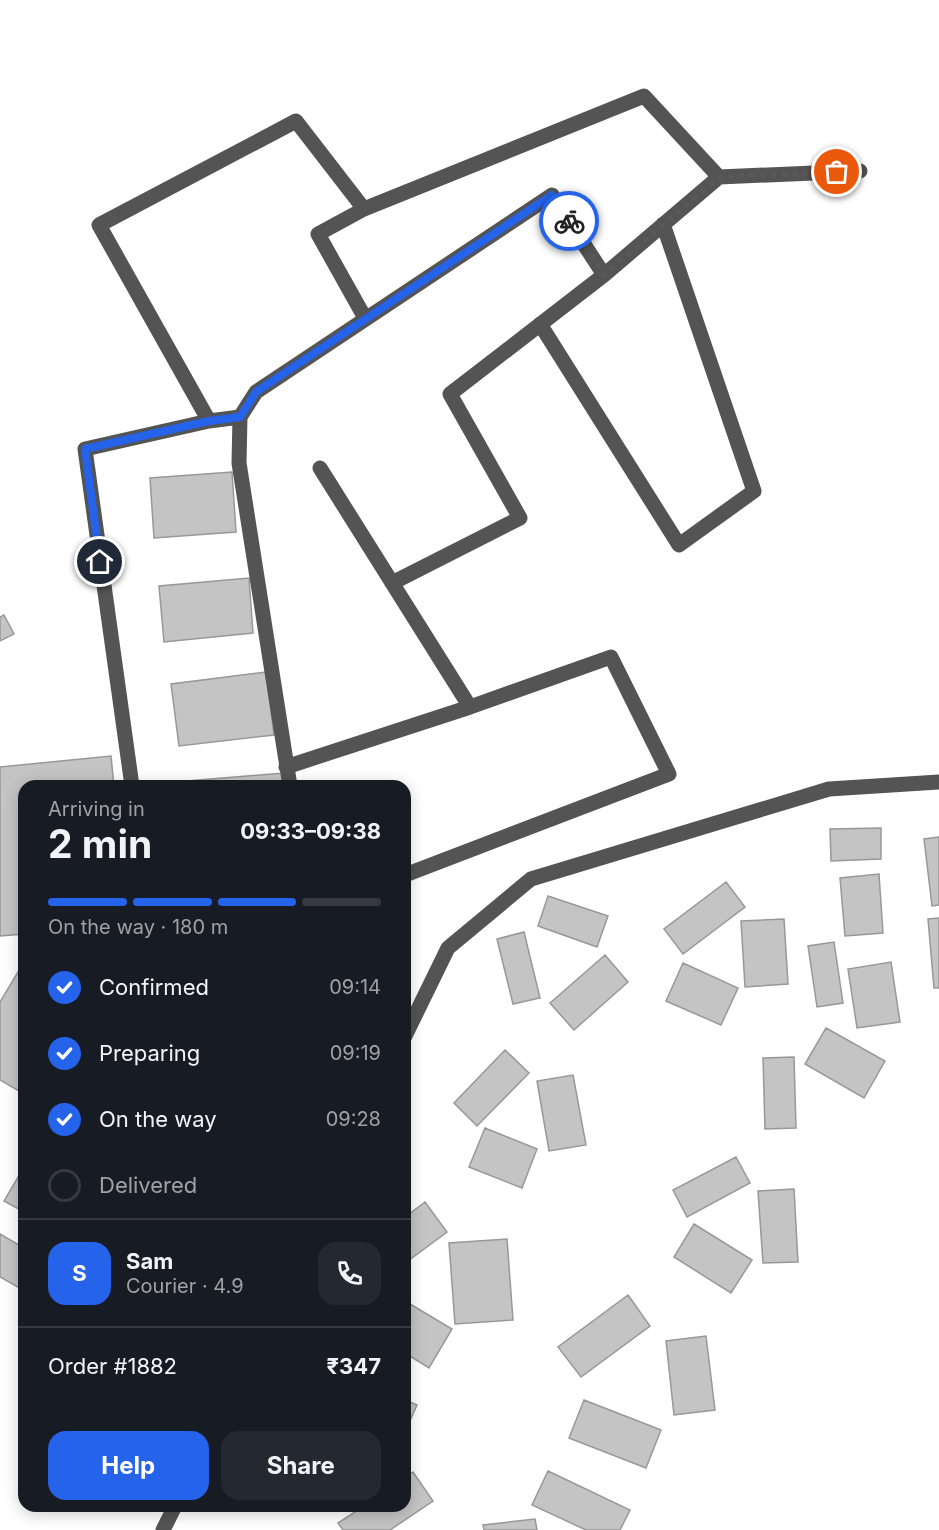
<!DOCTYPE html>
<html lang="en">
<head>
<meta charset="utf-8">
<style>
	:root { --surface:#171b24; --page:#242831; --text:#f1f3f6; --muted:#9ea1a6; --line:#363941; --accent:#2563eb }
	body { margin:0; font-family:Inter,sans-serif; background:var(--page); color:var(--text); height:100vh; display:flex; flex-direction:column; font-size:22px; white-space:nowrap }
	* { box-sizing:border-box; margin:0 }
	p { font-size:20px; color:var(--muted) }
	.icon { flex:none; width:33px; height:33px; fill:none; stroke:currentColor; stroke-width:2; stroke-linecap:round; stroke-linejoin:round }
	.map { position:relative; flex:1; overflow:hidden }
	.sheet { position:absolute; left:18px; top:780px; width:393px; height:732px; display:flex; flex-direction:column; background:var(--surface); border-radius:18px; box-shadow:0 3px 15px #0003 }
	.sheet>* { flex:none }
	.pin { position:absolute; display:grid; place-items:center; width:51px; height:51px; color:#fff; margin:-26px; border:3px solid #fff; border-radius:50%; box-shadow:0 2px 6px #0007 }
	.courier { position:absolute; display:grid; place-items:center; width:60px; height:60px; margin:-30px; border:4px solid #2563eb; border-radius:50%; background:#fff; color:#222; box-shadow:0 2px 8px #0007 }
	.head em { font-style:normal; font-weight:700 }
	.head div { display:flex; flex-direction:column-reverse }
	.head { display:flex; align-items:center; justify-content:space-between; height:102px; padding:0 30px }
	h1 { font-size:39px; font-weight:700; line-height:45px }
	.bar { display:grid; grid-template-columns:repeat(4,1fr); gap:9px 6px; align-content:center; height:72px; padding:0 30px }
	.bar i { height:8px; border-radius:4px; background:var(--line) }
	.bar .active { background:var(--accent) }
	.bar p { grid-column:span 4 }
	.line { display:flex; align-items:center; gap:15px; padding:0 30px; border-top:2px solid var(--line) }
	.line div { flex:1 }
	.round { display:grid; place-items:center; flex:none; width:63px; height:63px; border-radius:18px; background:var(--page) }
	ol { padding:0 30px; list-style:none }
	li { display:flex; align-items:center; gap:18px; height:66px }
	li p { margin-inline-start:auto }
	li .icon { padding:6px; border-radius:50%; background:var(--accent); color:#fff; stroke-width:4 }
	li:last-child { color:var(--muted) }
	li i { width:33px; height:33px; border:3px solid var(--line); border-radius:50% }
	.button { display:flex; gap:12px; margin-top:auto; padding:12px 30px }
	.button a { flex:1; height:69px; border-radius:18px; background:var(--accent); color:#fff; font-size:24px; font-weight:700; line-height:69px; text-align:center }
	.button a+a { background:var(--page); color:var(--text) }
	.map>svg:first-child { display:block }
	.building { fill:#c4c4c4; stroke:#989898; stroke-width:1.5 }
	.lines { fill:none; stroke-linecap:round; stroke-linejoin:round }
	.minor { stroke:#545454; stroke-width:15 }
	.done { stroke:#595959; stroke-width:6; stroke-dasharray:0 10.8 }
	.route { stroke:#2563eb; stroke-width:8 }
</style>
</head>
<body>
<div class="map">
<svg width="939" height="1530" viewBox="0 0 939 1530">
	<rect width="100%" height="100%" fill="#fff"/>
	<path class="building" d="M232 472 236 532 154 538 150 478Z
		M249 578 253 633 164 642 159 586Z
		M4 615 14 634 0 641V617Z
		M266 672 274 735 179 746 171 684Z
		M111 756 114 786H24V934L0 936V767Z
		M284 773 285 786H175V782Z
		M881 828V859L831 861 830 829Z
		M939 837V905L932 906 924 839Z
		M879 874 883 933 845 936 840 878Z
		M726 882 745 907 683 954 664 929Z
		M548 896 608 916 597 947 538 926Z
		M939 918V988H934L928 919Z
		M784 919 788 984 745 987 741 921Z
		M524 932 540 998 513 1004 497 939Z
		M834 942 843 1003 817 1007 808 946Z
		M605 955 628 982 574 1030 550 1003Z
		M24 962V1094L0 1080V1002Z
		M891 962 900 1022 857 1028 848 969Z
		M683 963 738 988 721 1025 666 1001Z
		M826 1028 885 1061 864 1098 805 1064Z
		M505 1050 529 1073 477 1126 454 1103Z
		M794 1057 796 1128 765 1129 763 1058Z
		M573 1075 586 1145 549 1151 537 1081Z
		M485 1128 537 1149 522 1188 469 1167Z
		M736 1157 750 1183 687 1217 673 1190Z
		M24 1167V1212L4 1201Z
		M794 1189 798 1262 763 1263 758 1191Z
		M425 1202 447 1232 405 1263V1217Z
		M694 1224 752 1260 731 1293 674 1257Z
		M0 1234 24 1248 23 1290 0 1277Z
		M507 1239 513 1320 455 1324 449 1243Z
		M628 1295 650 1326 581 1377 558 1347Z
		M405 1301 452 1329 429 1368 405 1353Z
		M706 1336 715 1410 674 1415 666 1341Z
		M405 1400 417 1405 405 1432Z
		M584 1400 661 1430 646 1468 569 1438Z
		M548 1471 630 1510 620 1530H586L532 1505Z
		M413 1472 433 1501 390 1530H343L338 1523 364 1506H405V1478Z
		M283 1506H327L283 1511Z
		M535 1519 537 1530H484L483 1525Z"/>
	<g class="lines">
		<path class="minor" d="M364 209 318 234 365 318
			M540 324 679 545 754 491 663 224
			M209 421 99 225 296 121 364 209 644 96 719 177
			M320 468 470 707
			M392 583 520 518 450 394 604 275
			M286 767 470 707 611 657 669 774 405 875
			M132 786 85 449 209 421 240 417
			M290 786 239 463 240 417 256 392 552 195 604 275 719 177 860 171
			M405 1036 448 948 531 879 829 789 939 782
			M163 1530 175 1506"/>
	</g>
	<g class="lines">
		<path class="done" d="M569 221 604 275 719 177 837 172"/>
		<path class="route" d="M100 562 85 449 209 421 240 417 256 392 552 195 569 221"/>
	</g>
</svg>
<div class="pin" style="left:837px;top:172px;background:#ea580c"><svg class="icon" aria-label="bag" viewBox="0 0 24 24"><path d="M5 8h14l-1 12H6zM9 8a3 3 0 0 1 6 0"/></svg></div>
<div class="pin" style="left:100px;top:562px;background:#1f2937"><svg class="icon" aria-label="home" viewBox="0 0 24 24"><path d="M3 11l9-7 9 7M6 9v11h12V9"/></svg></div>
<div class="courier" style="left:569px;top:221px"><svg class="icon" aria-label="bike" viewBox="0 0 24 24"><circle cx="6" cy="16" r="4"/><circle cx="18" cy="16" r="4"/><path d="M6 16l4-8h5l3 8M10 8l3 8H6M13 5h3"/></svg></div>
<section class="sheet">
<div class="head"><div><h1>2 min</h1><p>Arriving in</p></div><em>09:33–09:38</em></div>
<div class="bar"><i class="active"></i><i class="active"></i><i class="active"></i><i></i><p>On the way · 180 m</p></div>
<ol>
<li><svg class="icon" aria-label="check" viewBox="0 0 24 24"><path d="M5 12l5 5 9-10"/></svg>Confirmed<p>09:14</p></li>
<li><svg class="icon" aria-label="check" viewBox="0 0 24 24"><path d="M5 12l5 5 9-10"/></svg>Preparing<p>09:19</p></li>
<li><svg class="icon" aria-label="check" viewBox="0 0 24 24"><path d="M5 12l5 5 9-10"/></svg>On the way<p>09:28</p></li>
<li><i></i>Delivered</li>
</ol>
<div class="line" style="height:108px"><b class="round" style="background:var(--accent);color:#fff">S</b><div><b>Sam</b><p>Courier · 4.9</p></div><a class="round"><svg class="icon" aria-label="phone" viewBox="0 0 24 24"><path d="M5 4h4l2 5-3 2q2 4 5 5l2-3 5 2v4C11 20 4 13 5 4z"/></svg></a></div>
<div class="line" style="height:78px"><div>Order #1882</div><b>₹347</b></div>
<div class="button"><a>Help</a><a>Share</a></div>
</section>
</div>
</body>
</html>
